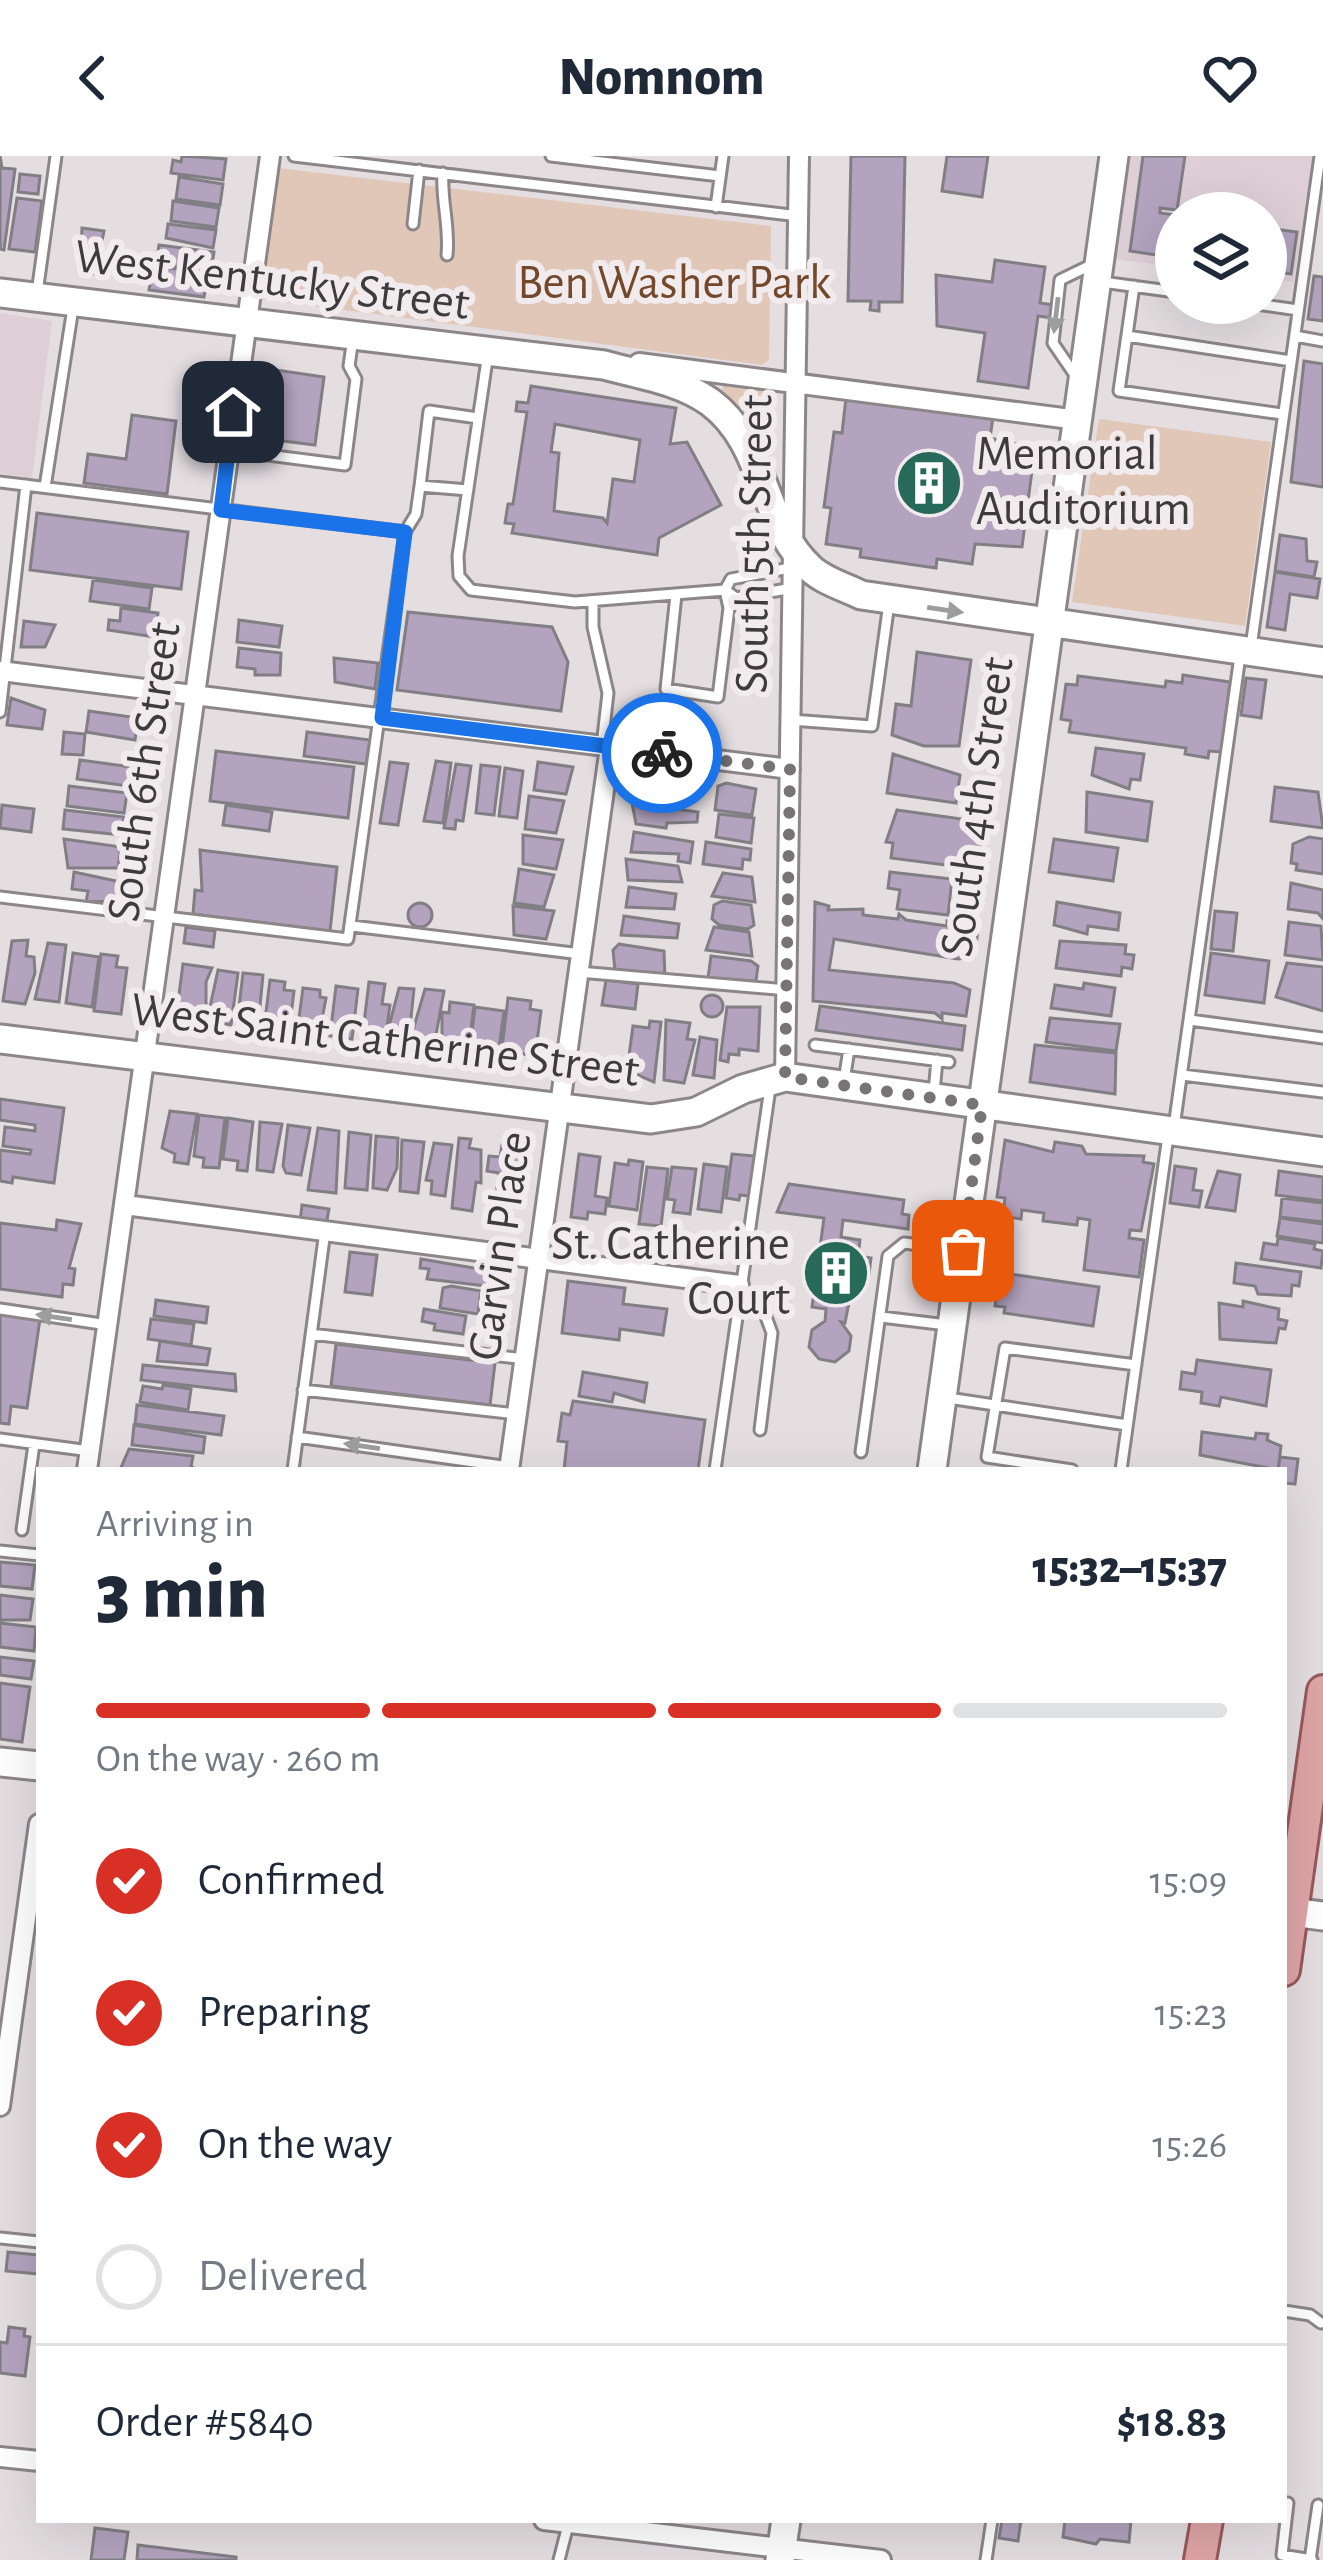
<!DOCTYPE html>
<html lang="en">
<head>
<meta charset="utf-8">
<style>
	:root { --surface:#fff; --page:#f2f2f3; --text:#1f2937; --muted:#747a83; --line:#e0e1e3; --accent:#d93025 }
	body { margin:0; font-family:"Alegreya Sans",sans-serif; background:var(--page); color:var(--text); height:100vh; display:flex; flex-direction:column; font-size:45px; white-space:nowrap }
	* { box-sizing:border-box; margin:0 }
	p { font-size:39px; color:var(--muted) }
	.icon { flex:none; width:66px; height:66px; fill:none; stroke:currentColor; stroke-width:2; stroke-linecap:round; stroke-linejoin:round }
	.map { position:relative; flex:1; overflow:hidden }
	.sheet { position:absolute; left:36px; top:1311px; width:1251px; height:1056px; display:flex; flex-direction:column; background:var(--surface); border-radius:0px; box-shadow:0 12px 48px #0002 }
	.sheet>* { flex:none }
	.buttons { position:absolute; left:1155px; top:36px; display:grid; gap:24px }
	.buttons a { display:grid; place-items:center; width:132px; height:132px; border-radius:50%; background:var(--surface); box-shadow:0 12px 48px #0002; font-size:60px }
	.pin { position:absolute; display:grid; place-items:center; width:102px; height:102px; color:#fff; margin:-51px; border-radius:24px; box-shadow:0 6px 18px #0006 }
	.courier { position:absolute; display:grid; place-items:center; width:120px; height:120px; margin:-60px; border:9px solid #1a73e8; border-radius:50%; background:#fff; color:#222; box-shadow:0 3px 15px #0007 }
	.overview em { font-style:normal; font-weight:800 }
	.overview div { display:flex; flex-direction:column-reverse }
	.overview { display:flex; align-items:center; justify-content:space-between; height:204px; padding:0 60px }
	h1 { font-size:78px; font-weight:800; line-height:90px }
	.bar { display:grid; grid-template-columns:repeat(4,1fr); gap:18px 12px; align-content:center; height:144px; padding:0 60px }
	.bar i { height:15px; border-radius:9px; background:var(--line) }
	.bar .on { background:var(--accent) }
	.bar p { grid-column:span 4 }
	.line { display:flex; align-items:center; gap:30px; padding:0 60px; border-top:3px solid var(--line) }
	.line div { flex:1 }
	ol { padding:0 60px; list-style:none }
	li { display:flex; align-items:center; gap:36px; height:132px }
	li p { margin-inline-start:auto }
	li .icon { padding:12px; border-radius:50%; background:var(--accent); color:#fff; stroke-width:4 }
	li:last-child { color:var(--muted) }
	li i { width:66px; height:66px; border:6px solid var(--line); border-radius:50% }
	header { display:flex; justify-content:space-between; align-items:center; height:156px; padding:0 60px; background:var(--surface); font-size:54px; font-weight:800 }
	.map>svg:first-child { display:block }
	.built { fill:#decfd7 }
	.green { fill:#e0c7b8 }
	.building { fill:#b3a3bf; stroke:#817e84; stroke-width:3; fill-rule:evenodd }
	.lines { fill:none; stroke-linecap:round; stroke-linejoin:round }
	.lane-casing { stroke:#8c8689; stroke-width:15 }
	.street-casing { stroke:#8c8689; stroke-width:24 }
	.secondary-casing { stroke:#8c8689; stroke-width:33 }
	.primary-casing { stroke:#98595c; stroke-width:36 }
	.lane { stroke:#fff; stroke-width:9 }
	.street { stroke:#fff; stroke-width:18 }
	.secondary { stroke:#fff; stroke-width:27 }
	.primary { stroke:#dfa5a7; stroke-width:30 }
	.oneway { fill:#9e9d9e }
	.done { stroke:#787476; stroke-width:12; stroke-dasharray:0 21.6 }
	.route { stroke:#1a73e8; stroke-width:15 }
	.labels { text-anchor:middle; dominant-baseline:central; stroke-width:12; stroke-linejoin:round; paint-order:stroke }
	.street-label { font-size:48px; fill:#3e3b3d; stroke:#f2ebee }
	.park-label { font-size:48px; fill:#73482b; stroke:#f2ebee }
	.poi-label { font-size:48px; fill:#3e3b3d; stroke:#f2ebee; text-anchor:start }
</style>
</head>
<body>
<header><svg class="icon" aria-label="back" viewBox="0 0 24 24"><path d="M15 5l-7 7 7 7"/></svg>Nomnom<svg class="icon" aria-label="heart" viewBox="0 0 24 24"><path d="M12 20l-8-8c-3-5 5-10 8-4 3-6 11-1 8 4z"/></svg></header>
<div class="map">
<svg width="1323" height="2404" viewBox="0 0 1323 2404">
	<rect width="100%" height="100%" fill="#e4dee1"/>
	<path class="built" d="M1129 0H1314L1293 126 1266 123V57H1176V111L1113 103Z
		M0 157 52 165 32 322 0 317Z"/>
	<path class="green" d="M278 12 771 70 769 204 762 209 261 143Z
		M724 228 772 235 770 309 719 243Z
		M1099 263 1271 286 1245 470 1072 446Z"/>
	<path class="building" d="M0 0 2 12 15 13 4 94 0 93Z
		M182 0 226 3 223 24 171 17 173 4 181 6Z
		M851 0H905L902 146H879V155L870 154 871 145H848Z
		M947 0H988L982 41 942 35Z
		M1143 0H1185L1177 54 1160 52V57L1176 59V102L1130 95Z
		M20 18 40 20 38 38 18 36Z
		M179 21 223 28 220 49 176 43Z
		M17 42 42 45 35 96 9 93Z
		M173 45 219 52 216 71 171 65Z
		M168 68 216 74 213 92 166 82Z
		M82 72 104 75 95 118 80 116Z
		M1266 72 1297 76 1291 118 1266 114Z
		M159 89 214 96 211 116 156 108Z
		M995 104 1045 111 1040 147 1054 149 1052 162 1038 160 1028 232 978 225 985 177 937 170 936 119 992 126Z
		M153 110 208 117 204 141 149 134Z
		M1314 120 1323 121V165L1308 163Z
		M1304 205 1323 208V331L1291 326Z
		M276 214 324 221 315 289 267 283Z
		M531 230 676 252 670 288 687 286 721 349 659 382 657 399 512 377 514 368 505 367 508 348H513L527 256 516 255 517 246 528 247ZM555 268 640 284 634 326 613 323 607 367 603 362 554 355 559 297 551 296Z
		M846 242 993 261 990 282 1035 292 1022 391 975 388 972 408 937 403 936 412 860 401 861 393 826 388 831 352 824 351 834 276 842 277Z
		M132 259 176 265 167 338 84 327 88 298 126 303Z
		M37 357 188 376 181 433 30 414Z
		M1280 379 1306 383 1307 405 1317 406 1314 421 1275 415Z
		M1275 416 1320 423 1317 442 1290 438 1285 474 1267 471Z
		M93 424 152 432 149 453 90 445Z
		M121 452 158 457 155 481 108 474 109 464 120 465Z
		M408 456 552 471 568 506 561 555 397 534Z
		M239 464 282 470 279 491 237 486Z
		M24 465 55 469 45 491H21Z
		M239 492 281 497 280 519H255V513L237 511Z
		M917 496 971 504 959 590H924L892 579 896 548 911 550Z
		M334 502 378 507 375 533 335 526Z
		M1183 519 1230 526 1221 596 1209 595 1208 602 1185 598 1186 592 1069 576 1071 565 1061 563 1066 528 1077 529 1078 520 1165 531 1166 525 1182 527Z
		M1246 522 1266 524 1261 562 1241 559Z
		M11 542 45 554 42 573 7 569Z
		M89 555 138 562 135 584 86 576Z
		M64 576 85 578 83 599 62 598Z
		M307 576 370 584 366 608 304 600Z
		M1096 592 1144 598 1140 624 1131 623 1129 633 1092 619Z
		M216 595 354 611 348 662 210 645Z
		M893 598 960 619 956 647 887 637Z
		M80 604 139 612 136 631 77 623Z
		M436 605 451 607 443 667 424 665Z
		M390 606 408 608 398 669 380 667Z
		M538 606 573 611 566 638 534 634Z
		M456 608 471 610 463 665 456 664 455 673 444 672Z
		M481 609 500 611 494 659 476 657Z
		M505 612 523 615 517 662 499 660Z
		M726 627 756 633 752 659 715 654 718 630Z
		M69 630 127 637 124 657 67 650Z
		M1275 631 1318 636 1323 672 1271 665Z
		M1087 636 1152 646 1147 685 1086 676Z
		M529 640 564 645 556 677 525 673Z
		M632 647 698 656 697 666 667 667 666 672 636 668Z
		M2 649 34 653 31 676 0 672Z
		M226 649 272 656 269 675 223 669Z
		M65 654 124 661 122 679 63 673Z
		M897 654 983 666 977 713 891 702 893 687 886 686Z
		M719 658 754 662 751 687 716 681Z
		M634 676 693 686 690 707 678 705 679 698 631 696Z
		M523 679 563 684 556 713 523 708Z
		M1309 681 1323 683V718L1296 714 1297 708 1291 707 1293 688Z
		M64 683 121 691 118 712H68Z
		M1054 683 1118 692 1113 725 1049 716Z
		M706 686 751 693 750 704 743 703 742 713 703 708Z
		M200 694 337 711 330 775 193 758 195 734 202 735Z
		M626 703 678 710 682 726 628 724Z
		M519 713 554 719 544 751 514 747Z
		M74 716 116 725 117 745 86 746 88 735 72 733Z
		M890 716 952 723 948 759 897 753 900 734 888 732Z
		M723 717 752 721 755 746 712 740Z
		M1291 727 1323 734V763L1318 757 1288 753Z
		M629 731 676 738 674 753 626 751Z
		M722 745 751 749 754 769 748 773 719 769 712 763 714 749Z
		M815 746 829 750 828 754 863 753V759L898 763 899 758 906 764 947 770V765L955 766 954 772 978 775 974 801 958 803 834 783 829 814 954 827 970 834 966 860 942 857V863L935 857 813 845Z
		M1057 746 1120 757 1118 774 1088 770 1087 778 1054 769Z
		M408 759a12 12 0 1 1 24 0a12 12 0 1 1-24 0Z
		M513 750 554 755 546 783 514 779Z
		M1215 755 1237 757 1233 795 1211 793Z
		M624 760 679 768 677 782 621 779Z
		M1289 766 1321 770 1323 804 1285 799Z
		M186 771 215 775 213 791 184 787Z
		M714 771 749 776 752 800 706 794Z
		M28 784 26 800 34 801 35 817 25 848 3 845 12 785Z
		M1060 785 1126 789 1125 798 1134 799 1132 813 1122 811 1121 820 1056 812Z
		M48 787 66 789 59 846 35 843Z
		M619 788 664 795 665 822 615 815 613 794Z
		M73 797 99 801 92 851 66 847Z
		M1211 797 1269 805 1264 847 1205 839Z
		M101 798 118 800 116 811 127 812 121 858 94 855Z
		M711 800 751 805 758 810 756 825 708 822Z
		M1287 807 1323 811V855L1276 841Z
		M183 808 212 812 206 826V863L176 861Z
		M218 814 238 817 231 869 207 865Z
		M243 817 263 819 258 871 237 868Z
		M270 824 285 826 284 834 294 835 289 875 264 872Z
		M606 824 638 828 635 853 602 849Z
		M369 826 385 828 382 848 390 849 386 878 363 875Z
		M1084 827 1115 832 1111 860 1051 852 1055 829 1083 833Z
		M336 830 358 833 352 883 330 880Z
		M303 832 320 834V841L326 842 319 879 297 877Z
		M399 832 414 833 409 881 387 878Z
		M425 833 444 835 434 890 411 881Z
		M701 850a11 11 0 1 1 22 0a11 11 0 1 1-22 0Z
		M508 842 531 845 530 853 541 855 535 901 502 892Z
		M450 846 474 849 469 889 442 886V856L449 857Z
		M820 850 965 870 962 894 816 874Z
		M475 851 504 855 499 892 470 893Z
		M727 851H760L758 895 739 893V899L729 898 728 906 720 904Z
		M1050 862 1120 868 1116 895 1046 886Z
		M666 864 690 867 687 883 695 884 684 927 664 924Z
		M650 865 661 866 654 926 627 914 633 870 649 872Z
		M700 881 717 884 714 922 693 919Z
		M1035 889 1116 897 1115 938 1030 926Z
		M0 943 64 952 54 1027 13 1021 12 1027 0 1025V994L30 998 31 994 3 990 5 971 35 975V969L0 964Z
		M170 955 197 958 188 1008 174 1006 175 998 162 992Z
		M199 959 225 962 219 1012 203 1011 204 1002 194 1000Z
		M228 962 253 966 247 1015 237 1014 238 1005 223 1003Z
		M260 966 282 968 273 1016 257 1014Z
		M288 969 310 972 301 1019 286 1017 283 1010Z
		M318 972 339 975 336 1037 308 1034Z
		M349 976 371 979 367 1034 345 1032Z
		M376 980 398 982 397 1012 387 1034 373 1032Z
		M459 982 471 983 469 992 481 994V1027L476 1026 472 1055 452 1052Z
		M402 984 424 986 418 1037 400 1035Z
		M1005 984 1053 996 1055 986 1082 990 1086 998 1144 1000 1143 1006 1154 1008 1141 1075 1130 1074 1129 1082 1144 1084 1139 1121 1084 1114 1090 1064 1078 1062 1077 1069 1043 1065 1044 1057 1022 1054 1021 1063 1003 1060 1005 1042 997 1041Z
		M434 987 452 989 445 1040 431 1038 432 1025 426 1024Z
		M502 989 523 992 515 1050 495 1048 499 1017 487 1015 489 1000 500 1001Z
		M579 998 600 1001 595 1040 607 1042 605 1058 588 1056 587 1063 571 1061Z
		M732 998 755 1000 750 1040 740 1039 739 1044 726 1042Z
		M629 1004 643 1006 637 1054 609 1050 615 1007 628 1009Z
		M704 1008 727 1011 721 1056 698 1053Z
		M1175 1010 1196 1013 1193 1034 1202 1035 1199 1051 1170 1047Z
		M647 1011 668 1013 661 1070 639 1068Z
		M672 1011 696 1013 690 1058 673 1056 675 1044 667 1043Z
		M1218 1015 1240 1019 1235 1055 1206 1051Z
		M1279 1015 1323 1021V1045L1276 1039Z
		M789 1028 904 1044 902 1058 909 1059 908 1073 843 1064 841 1081 860 1084 858 1100 871 1102 869 1118 855 1116 845 1167 841 1166 851 1180 849 1195 835 1206 819 1203 809 1191 812 1174 825 1165 826 1153 812 1151 824 1062 777 1056Z
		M1282 1042 1323 1047V1066L1280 1061Z
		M302 1049 329 1053 326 1069 300 1066Z
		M1280 1062 1323 1068V1087L1277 1080Z
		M57 1064 81 1068 69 1112 75 1113 73 1129 63 1128 62 1141 0 1133V1067L56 1074Z
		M1278 1082 1315 1088 1314 1093 1323 1095 1321 1112 1261 1103 1264 1087 1277 1089Z
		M350 1096 377 1099 372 1139 345 1136Z
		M421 1103 497 1116 495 1131 427 1123 429 1113 420 1112Z
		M1236 1107 1301 1116 1299 1130 1292 1129 1291 1140 1258 1138 1255 1130 1234 1127Z
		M1010 1118 1099 1131 1093 1170 1004 1157 1005 1151 995 1150 999 1123 1010 1124Z
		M568 1125 625 1132 623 1148 667 1153 663 1179 620 1173 619 1184 562 1177Z
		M451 1130 481 1135 478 1158 440 1152 443 1132Z
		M156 1144 208 1151 206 1167 154 1160Z
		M1243 1145 1279 1153 1278 1163 1287 1165 1285 1173 1279 1172 1276 1187 1220 1183 1219 1147 1243 1151Z
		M424 1153 466 1160 463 1178 434 1174 435 1168 422 1165Z
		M0 1158 40 1163 27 1252 11 1250 9 1268 0 1267Z
		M151 1163 194 1168 191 1189 148 1183Z
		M160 1185 210 1193 207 1209 157 1205Z
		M336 1188 495 1207 490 1249 331 1230Z
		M1197 1204 1271 1214 1266 1250 1221 1241 1219 1250 1201 1247 1202 1236 1180 1233 1182 1216 1195 1218Z
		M143 1209 235 1218 236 1235 141 1224Z
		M583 1216 647 1227 644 1246 614 1237 612 1246 579 1240Z
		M163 1229 191 1233 188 1254 140 1246 143 1230 162 1233Z
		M573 1245 705 1264 698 1314H564L567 1286 558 1285 562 1257 570 1259Z
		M137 1249 224 1260 221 1279 135 1268Z
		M134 1269 205 1281 203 1297 132 1289Z
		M1202 1276 1255 1283 1256 1277 1268 1278 1267 1284 1281 1290 1278 1314 1200 1299Z
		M129 1293 193 1300 191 1311 199 1314H120Z
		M1280 1301 1298 1303 1295 1328 1284 1327V1314H1278Z
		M0 1406 35 1409 32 1433 0 1430Z
		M0 1439 33 1443 30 1464H0Z
		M0 1467 36 1471 34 1495 0 1491Z
		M0 1501 34 1505 31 1523 0 1519Z
		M0 1527 30 1531 22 1586 0 1583Z
		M8 2096 39 2099V2118L6 2115Z
		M9 2171 25 2173 24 2180 30 2181 25 2220 0 2217V2186L7 2187Z
		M1002 2364H1021L1018 2385 999 2382Z
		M1065 2364H1131L1129 2386 1100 2383 1096 2388 1063 2381Z
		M95 2372 128 2376 124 2404H91Z
		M138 2389 236 2401V2404H137Z"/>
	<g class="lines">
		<defs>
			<path id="lane" d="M294 0 799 60
				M551 0 720 20
				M443 17C441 46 450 69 447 99
				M716 51 723 0
				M413 68 419 14
				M1102 126 1176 136
				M1134 130 1119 235 1282 258
				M37 137 56 0
				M1249 147 1298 154
				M1127 180 1291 205
				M1295 180 1323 185
				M488 197 458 400 459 420 471 434 575 446 725 434 736 442 793 432
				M1077 222 1053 187 1060 124 1095 107
				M229 294 345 309 356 223 349 210 353 182
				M0 326 405 376
				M420 330 429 255 478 262
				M45 331 73 152
				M725 434 731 423 790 412
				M676 439 666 533 718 541 729 452 725 434
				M593 445V471L608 537 602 590
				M1251 491 1320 0
				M0 556 26 329
				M791 564 872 570 889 447
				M0 741 348 783 405 376 416 358 420 330 468 334
				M352 770 581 798
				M579 816 787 834
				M1190 864 1323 882
				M815 889 949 906
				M1182 919 1323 936
				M844 925 849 893
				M934 936 937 904
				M1174 971 1240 500
				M738 1143 762 1150 772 1177 760 1274
				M0 1153 108 1169
				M881 1161 947 1169
				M311 1178 525 1203
				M303 1234 517 1258
				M948 1242 1127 1269
				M297 1281 510 1311
				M0 1283 90 1295
				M861 1296 888 1100 904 1087 958 1094
				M293 1314 325 1075
				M715 1314 770 932
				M1072 1314 987 1301 1005 1192 1136 1209
				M1121 1314 1168 980
				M22 1374 34 1288
				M0 1395 39 1399
				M0 2082 39 2086
				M1284 2155 1310 2159 1321 2167
				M1288 2347 1282 2399 1312 2404
				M559 2404 568 2369
				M986 2404 992 2364
				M1310 2404 1318 2349"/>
			<path id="street" d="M639 207 1078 264
				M0 515 790 613
				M785 921 799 0
				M125 1049 739 1129
				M87 1314 270 0
				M509 1314 610 591
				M0 1950 39 1668
				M0 2301 39 2305
				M544 2364 881 2404"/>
			<path id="secondary" d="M0 137 604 209C640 219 679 224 710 246 767 288 761 368 811 413 824 425 845 431 861 439L1323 506
				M0 883 651 963 696 956 743 933 785 921 1323 996
				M932 1314 1114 0
				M0 1606 39 1610
				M1284 1755 1323 1760
				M780 2404 786 2364"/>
			<path id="primary" d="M1284 1814 1323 1535
				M1200 2404 1207 2364"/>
		</defs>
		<use href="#lane" class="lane-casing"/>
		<use href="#street" class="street-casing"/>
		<use href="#secondary" class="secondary-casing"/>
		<use href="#primary" class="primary-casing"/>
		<use href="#lane" class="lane"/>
		<use href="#street" class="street"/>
		<use href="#secondary" class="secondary"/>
		<use href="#primary" class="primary"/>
	</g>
	<defs><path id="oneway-solid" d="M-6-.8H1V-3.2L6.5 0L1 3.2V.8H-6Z" transform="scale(3)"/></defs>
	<g class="oneway">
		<use href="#oneway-solid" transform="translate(1056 159) rotate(97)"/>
		<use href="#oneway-solid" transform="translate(945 454) rotate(8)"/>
		<use href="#oneway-solid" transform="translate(54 1161) rotate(-172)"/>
		<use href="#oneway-solid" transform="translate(362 1290) rotate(-172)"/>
	</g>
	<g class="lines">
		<path class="done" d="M662 597 790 613 785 921 982 949 963 1095"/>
		<path class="route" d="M233 256 221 354 405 376 382 562 662 597"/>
	</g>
	<defs>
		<symbol id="building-disc" viewBox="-11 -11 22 22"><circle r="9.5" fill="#286a59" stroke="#f2ebee"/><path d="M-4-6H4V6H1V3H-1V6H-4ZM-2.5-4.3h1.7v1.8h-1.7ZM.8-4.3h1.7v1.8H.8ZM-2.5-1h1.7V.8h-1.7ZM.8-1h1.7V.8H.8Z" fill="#fff"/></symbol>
	</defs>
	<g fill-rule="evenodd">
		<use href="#building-disc" x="891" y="289" width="76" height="76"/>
		<use href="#building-disc" x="798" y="1079" width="76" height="76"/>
	</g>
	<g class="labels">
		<g class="street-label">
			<text transform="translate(272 125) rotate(7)">West Kentucky Street</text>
			<text transform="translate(755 388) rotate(-89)">South 5th Street</text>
			<text transform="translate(145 616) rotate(-82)">South 6th Street</text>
			<text transform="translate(978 651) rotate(-82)">South 4th Street</text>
			<text transform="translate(385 885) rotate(7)">West Saint Catherine Street</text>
			<text transform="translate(501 1090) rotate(-82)">Garvin Place</text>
		</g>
		<g class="park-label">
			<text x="674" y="128">Ben Washer Park</text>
		</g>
		<g class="poi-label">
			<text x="976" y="299">Memorial<tspan x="976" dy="55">Auditorium</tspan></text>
			<text x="790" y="1089" text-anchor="end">St. Catherine<tspan x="790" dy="55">Court</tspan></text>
		</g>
	</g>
</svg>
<div class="buttons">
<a><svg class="icon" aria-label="layers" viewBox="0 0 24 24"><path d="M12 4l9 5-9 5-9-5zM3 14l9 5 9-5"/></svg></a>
</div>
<div class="pin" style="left:963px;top:1095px;background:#ea580c"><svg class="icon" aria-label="bag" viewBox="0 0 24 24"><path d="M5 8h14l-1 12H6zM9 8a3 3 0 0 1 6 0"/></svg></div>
<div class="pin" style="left:233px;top:256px;background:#1f2937"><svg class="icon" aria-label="home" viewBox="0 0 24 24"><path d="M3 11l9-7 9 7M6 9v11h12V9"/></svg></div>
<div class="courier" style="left:662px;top:597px"><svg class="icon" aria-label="bike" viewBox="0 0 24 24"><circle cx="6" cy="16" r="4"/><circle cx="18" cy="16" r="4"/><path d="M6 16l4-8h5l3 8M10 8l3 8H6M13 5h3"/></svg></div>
<section class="sheet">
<div class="overview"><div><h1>3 min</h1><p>Arriving in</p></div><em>15:32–15:37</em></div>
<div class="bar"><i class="on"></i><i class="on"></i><i class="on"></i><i></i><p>On the way · 260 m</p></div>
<ol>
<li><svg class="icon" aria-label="check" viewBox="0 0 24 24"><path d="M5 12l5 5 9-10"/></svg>Confirmed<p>15:09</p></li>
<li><svg class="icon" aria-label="check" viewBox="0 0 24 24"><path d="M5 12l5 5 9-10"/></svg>Preparing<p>15:23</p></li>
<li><svg class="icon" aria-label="check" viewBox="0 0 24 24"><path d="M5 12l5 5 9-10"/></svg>On the way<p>15:26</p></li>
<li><i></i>Delivered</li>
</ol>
<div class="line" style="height:156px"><div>Order #5840</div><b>$18.83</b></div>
</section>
</div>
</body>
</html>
